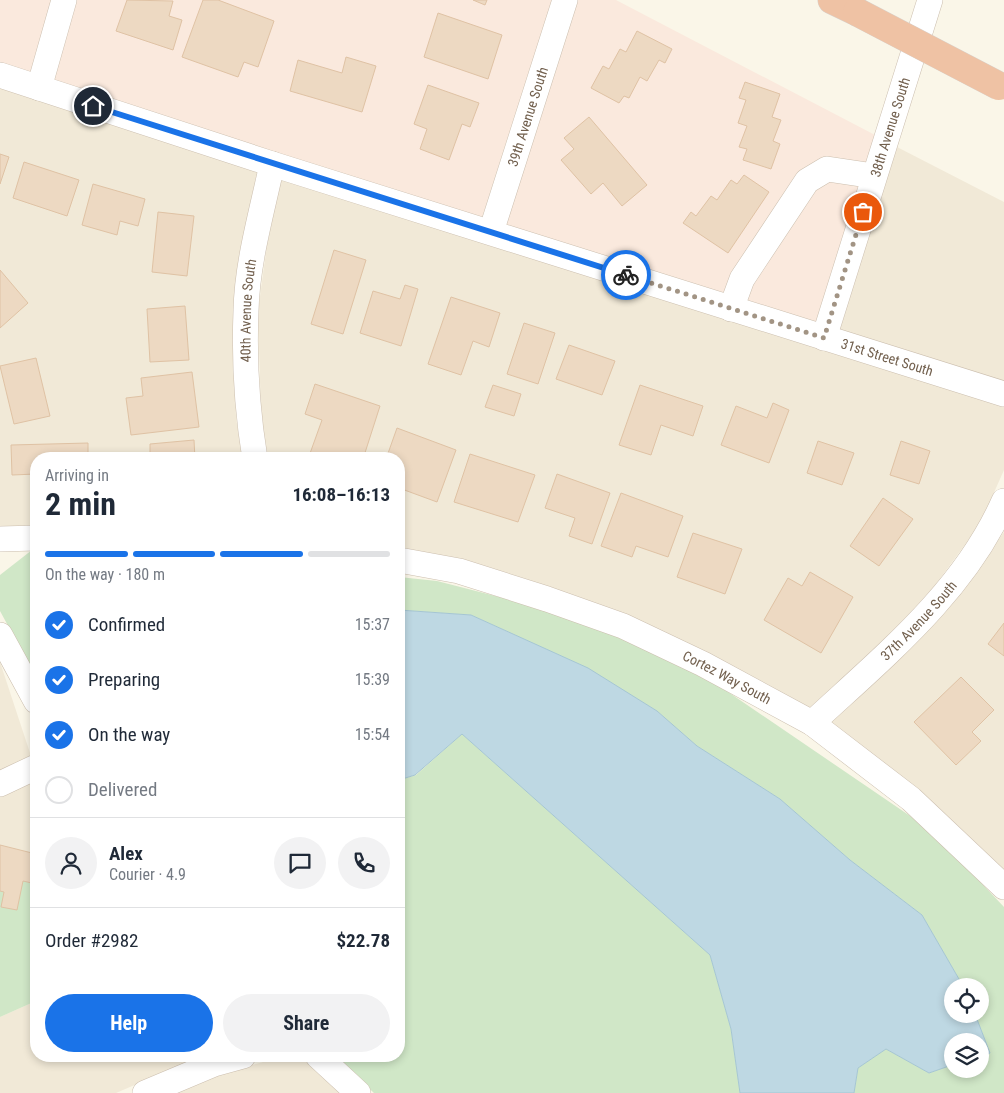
<!DOCTYPE html>
<html lang="en">
<head>
<meta charset="utf-8">
<style>
	:root { --surface:#fff; --page:#f2f2f3; --text:#1f2937; --muted:#747a83; --line:#e0e1e3; --accent:#1a73e8 }
	body { margin:0; font-family:"Roboto Condensed",sans-serif; background:var(--page); color:var(--text); height:100vh; display:flex; flex-direction:column; font-size:19px; white-space:nowrap }
	* { box-sizing:border-box; margin:0 }
	p { font-size:16px; color:var(--muted) }
	.icon { flex:none; width:28px; height:28px; fill:none; stroke:currentColor; stroke-width:2; stroke-linecap:round; stroke-linejoin:round }
	.map { position:relative; flex:1; overflow:hidden }
	.details { position:absolute; left:30px; top:452px; width:375px; height:610px; display:flex; flex-direction:column; background:var(--surface); border-radius:20px; box-shadow:0 2px 8px #0003 }
	.details>* { flex:none }
	.controls { position:absolute; left:944px; top:978px; display:grid; gap:10px }
	.controls a { display:grid; place-items:center; width:45px; height:45px; border-radius:50%; background:var(--surface); box-shadow:0 2px 8px #0003; font-size:25px }
	.pin { position:absolute; display:grid; place-items:center; width:42px; height:42px; color:#fff; margin:-21px; border:2px solid #fff; border-radius:50%; box-shadow:0 1px 5px #0007 }
	.courier { position:absolute; display:grid; place-items:center; width:50px; height:50px; margin:-25px; border:4px solid #1a73e8; border-radius:50%; background:#fff; color:#222; box-shadow:0 1px 6px #0007 }
	.head em { font-style:normal; font-weight:700 }
	.head div { display:flex; flex-direction:column-reverse }
	.head { display:flex; align-items:center; justify-content:space-between; height:85px; padding:0 15px }
	h1 { font-size:32px; font-weight:700; line-height:38px }
	.bar { display:grid; grid-template-columns:repeat(4,1fr); gap:8px 5px; align-content:center; height:60px; padding:0 15px }
	.bar i { height:6px; border-radius:4px; background:var(--line) }
	.bar .active { background:var(--accent) }
	.bar p { grid-column:span 4 }
	.line { display:flex; align-items:center; gap:12px; padding:0 15px; border-top:1px solid var(--line) }
	.line div { flex:1 }
	.round { display:grid; place-items:center; flex:none; width:52px; height:52px; border-radius:26px; background:var(--page) }
	ol { padding:0 15px; list-style:none }
	li { display:flex; align-items:center; gap:15px; height:55px }
	li p { margin-inline-start:auto }
	li .icon { padding:5px; border-radius:50%; background:var(--accent); color:#fff; stroke-width:4 }
	li:last-child { color:var(--muted) }
	li i { width:28px; height:28px; border:2px solid var(--line); border-radius:50% }
	.primary-button { display:flex; gap:10px; margin-top:auto; padding:10px 15px }
	.primary-button a { flex:1; height:58px; border-radius:30px; background:var(--accent); color:#fff; font-size:20px; font-weight:700; line-height:58px; text-align:center }
	.primary-button a+a { background:var(--page); color:var(--text) }
	.map>svg:first-child { display:block }
	.residential { fill:#f1e9d7 }
	.commercial { fill:#fae9dd }
	.green { fill:#d0e7c7 }
	.water { fill:#bed8e3; stroke:#a5c6d3 }
	.building { fill:#edd9c2; stroke:#dfc2a4 }
	.lines { fill:none; stroke-linecap:round; stroke-linejoin:round }
	.minor-casing { stroke:#ccbfaf; stroke-width:26 }
	.highway-casing { stroke:#d8d2cd; stroke-width:29 }
	.minor { stroke:#fff; stroke-width:25 }
	.highway { stroke:#efc2a4; stroke-width:28 }
	.highway-bridge-casing { stroke:#d8d2cd; stroke-width:29; stroke-linecap:butt }
	.highway-bridge { stroke:#efc2a4; stroke-width:28 }
	.done { stroke:#a29484; stroke-width:5; stroke-dasharray:0 9 }
	.route { stroke:#1a73e8; stroke-width:6 }
	.labels { text-anchor:middle; dominant-baseline:central; stroke-width:4; stroke-linejoin:round; paint-order:stroke }
	.street-label { font-size:14px; fill:#72604e; stroke:#fdf9ee }
</style>
</head>
<body>
<div class="map">
<svg width="1004" height="1093" viewBox="0 0 1004 1093">
	<rect width="100%" height="100%" fill="#faf6e8"/>
	<path class="residential" d="M0 87 257 171 243 241 234 309 236 418 243 459H36V527L0 528Z
		M897 147 1004 202V382L839 332Z
		M281 178 1004 406V470L980 524 933 588 895 629 809 709 399 549V459H268L261 417 258 311 267 245Z
		M1004 532V871L830 723 914 645 953 603Z
		M0 662 31 756 0 771Z
		M36 780V861L0 870V797Z
		M36 1001V1056H202L116 1093H0V1017Z
		M285 1056H302L341 1093H176L219 1074Z"/>
	<path class="commercial" d="M0 0H552L482 218 286 157 0 63Z
		M578 0H616L875 135 815 324 506 225Z"/>
	<path class="green" d="M32 550H36V677L0 611V575Z
		M399 577 437 581 526 604 619 636 715 683 916 820 967 868 1004 907V1093H854L858 1068 886 1049 929 1073 952 1065V1069H980V1057L990 1053 975 1014H980V986H963L922 915 850 860 780 799 697 746 657 711 587 668 471 615 399 610Z
		M462 734 710 955 731 1029 740 1093H374L335 1056H399V780L416 775Z
		M36 861V1001L0 1017V870Z"/>
	<path class="water" d="M399 610 471 615 588 668 657 711 697 746 780 799 850 860 922 915 963 986H952V1014H975L990 1053 980 1057V1041H952V1065L929 1073 886 1049 858 1068 854 1093H740L731 1029 710 955 462 734 415 775 399 780Z"/>
	<path class="building" d="M127 0 173 1 169 16 182 20 173 50 116 31Z
		M203 0H218L274 21 258 67 244 62 238 77 182 57Z
		M473 0H487L485 5Z
		M438 13 502 35 488 79 424 57Z
		M637 31 672 49 665 63 659 60 647 81 640 77 629 98 624 96 619 103 591 88 603 66 609 69 620 49 626 52Z
		M346 57 376 66 362 112 290 91 298 60 342 73Z
		M745 82 780 94 772 117 781 120 773 141 780 144 771 169 743 160 747 149 739 147 747 126 738 123 746 100 739 98Z
		M428 85 479 103 470 127 462 124 449 160 420 149 427 129 414 124Z
		M589 117 647 185 622 206 603 183 591 194 561 160 574 149 564 138Z
		M0 154 9 157 0 184Z
		M24 162 79 180 67 216 13 198Z
		M744 175 769 192 728 253 683 223 691 212 696 216 711 196 717 200 731 180 737 184Z
		M93 184 145 199 138 226 120 221 117 235 82 225Z
		M158 212 194 216 187 276 152 272Z
		M334 250 366 260 343 334 311 324Z
		M0 270 28 303 0 328Z
		M405 285 418 289 401 346 360 333 373 291 400 299Z
		M451 297 500 313 489 347 473 341 461 375 428 364Z
		M185 306 189 360 150 362 147 309Z
		M524 323 555 333 538 384 507 374Z
		M569 345 615 361 602 395 556 379Z
		M36 358 50 416 14 424 0 366Z
		M192 372 199 427 131 435 126 398 143 396 141 378Z
		M315 384 380 406 363 459H308L322 420 305 414Z
		M493 385 521 394 514 416 485 407Z
		M640 385 703 406 693 436 661 425 651 455 619 445Z
		M773 403 789 410 769 463 721 445 736 406 767 418Z
		M397 428 456 450 437 502 399 488V459H386Z
		M194 440 195 459H150V444Z
		M818 441 854 453 842 485 807 473Z
		M901 441 930 451 919 484 890 475Z
		M88 443V459H36V474L12 475 11 445Z
		M470 454 535 475 518 522 454 502Z
		M557 474 610 493 592 544 569 536 575 518 545 508Z
		M621 493 683 516 668 557 636 546 632 557 601 546Z
		M883 498 913 519 879 566 850 546Z
		M693 533 742 549 725 594 677 577Z
		M810 572 853 597 821 653 764 620 788 578 802 586Z
		M1004 623V656L988 644Z
		M961 677 994 710 972 732 981 741 956 765 914 722Z
		M0 845 36 854V884L23 881 17 910 1 907 4 892 0 891Z"/>
	<g class="lines">
		<defs>
			<g id="minor">
				<path id="s1" d="M0 75 272 164 1004 394"/>
				<path d="M39 88 64 0"/>
				<path id="s2" d="M491 232 565 0"/>
				<path d="M731 309 742 279 807 181 827 169 874 176"/>
				<path id="s3" d="M824 338 930 0"/>
				<path id="s4" d="M255 459C247 410 244 360 246 311 247 262 262 212 272 164"/>
				<path d="M0 539 36 538"/>
				<path id="s5" d="M399 560 459 571 547 599 623 626 703 664 812 723 911 799 1004 887"/>
				<path d="M0 635 36 701"/>
				<path id="s6" d="M812 723C883 657 964 592 1004 501"/>
				<path d="M0 784 36 767"/>
				<path d="M318 1056 358 1093"/>
				<path d="M145 1093 214 1064 243 1056"/>
			</g>
			<path id="highway" d="M832 0 857 12"/>
		</defs>
		<use href="#minor" class="minor-casing"/>
		<use href="#highway" class="highway-casing"/>
		<use href="#minor" class="minor"/>
		<use href="#highway" class="highway"/>
		<defs>
			<path id="highway-bridge" d="M857 12 999 86"/>
		</defs>
		<use href="#highway-bridge" class="highway-bridge-casing"/>
		<use href="#highway-bridge" class="highway-bridge"/>
	</g>
	<g class="lines">
		<path class="done" d="M626 275 824 338 863 212"/>
		<path class="route" d="M93 106 626 275"/>
	</g>
	<g class="labels">
		<g class="street-label">
			<text stroke="none"><textPath href="#s2" startOffset="121">39th Avenue South</textPath></text>
			<text stroke="none"><textPath href="#s3" startOffset="221">38th Avenue South</textPath></text>
			<text stroke="none"><textPath href="#s4" startOffset="149">40th Avenue South</textPath></text>
			<text stroke="none"><textPath href="#s1" startOffset="931">31st Street South</textPath></text>
			<text stroke="none"><textPath href="#s6" startOffset="148">37th Avenue South</textPath></text>
			<text stroke="none"><textPath href="#s5" startOffset="350">Cortez Way South</textPath></text>
		</g>
	</g>
</svg>
<div class="controls">
<a><svg class="icon" aria-label="locate" viewBox="0 0 24 24"><circle cx="12" cy="12" r="6"/><path d="M12 2v4M12 18v4M2 12h4M18 12h4"/></svg></a>
<a><svg class="icon" aria-label="layers" viewBox="0 0 24 24"><path d="M12 4l9 5-9 5-9-5zM3 14l9 5 9-5"/></svg></a>
</div>
<div class="pin" style="left:863px;top:212px;background:#ea580c"><svg class="icon" aria-label="bag" viewBox="0 0 24 24"><path d="M5 8h14l-1 12H6zM9 8a3 3 0 0 1 6 0"/></svg></div>
<div class="pin" style="left:93px;top:106px;background:#1f2937"><svg class="icon" aria-label="home" viewBox="0 0 24 24"><path d="M3 11l9-7 9 7M6 9v11h12V9"/></svg></div>
<div class="courier" style="left:626px;top:275px"><svg class="icon" aria-label="bike" viewBox="0 0 24 24"><circle cx="6" cy="16" r="4"/><circle cx="18" cy="16" r="4"/><path d="M6 16l4-8h5l3 8M10 8l3 8H6M13 5h3"/></svg></div>
<section class="details">
<div class="head"><div><h1>2 min</h1><p>Arriving in</p></div><em>16:08–16:13</em></div>
<div class="bar"><i class="active"></i><i class="active"></i><i class="active"></i><i></i><p>On the way · 180 m</p></div>
<ol>
<li><svg class="icon" aria-label="check" viewBox="0 0 24 24"><path d="M5 12l5 5 9-10"/></svg>Confirmed<p>15:37</p></li>
<li><svg class="icon" aria-label="check" viewBox="0 0 24 24"><path d="M5 12l5 5 9-10"/></svg>Preparing<p>15:39</p></li>
<li><svg class="icon" aria-label="check" viewBox="0 0 24 24"><path d="M5 12l5 5 9-10"/></svg>On the way<p>15:54</p></li>
<li><i></i>Delivered</li>
</ol>
<div class="line" style="height:90px"><a class="round"><svg class="icon" aria-label="person" viewBox="0 0 24 24"><circle cx="12" cy="8" r="4"/><path d="M4 21q1-7 8-7t8 7"/></svg></a><div><b>Alex</b><p>Courier · 4.9</p></div><a class="round"><svg class="icon" aria-label="chat" viewBox="0 0 24 24"><path d="M4 5h16v11H9l-5 4z"/></svg></a><a class="round"><svg class="icon" aria-label="phone" viewBox="0 0 24 24"><path d="M5 4h4l2 5-3 2q2 4 5 5l2-3 5 2v4C11 20 4 13 5 4z"/></svg></a></div>
<div class="line" style="height:65px"><div>Order #2982</div><b>$22.78</b></div>
<div class="primary-button"><a>Help</a><a>Share</a></div>
</section>
</div>
</body>
</html>
